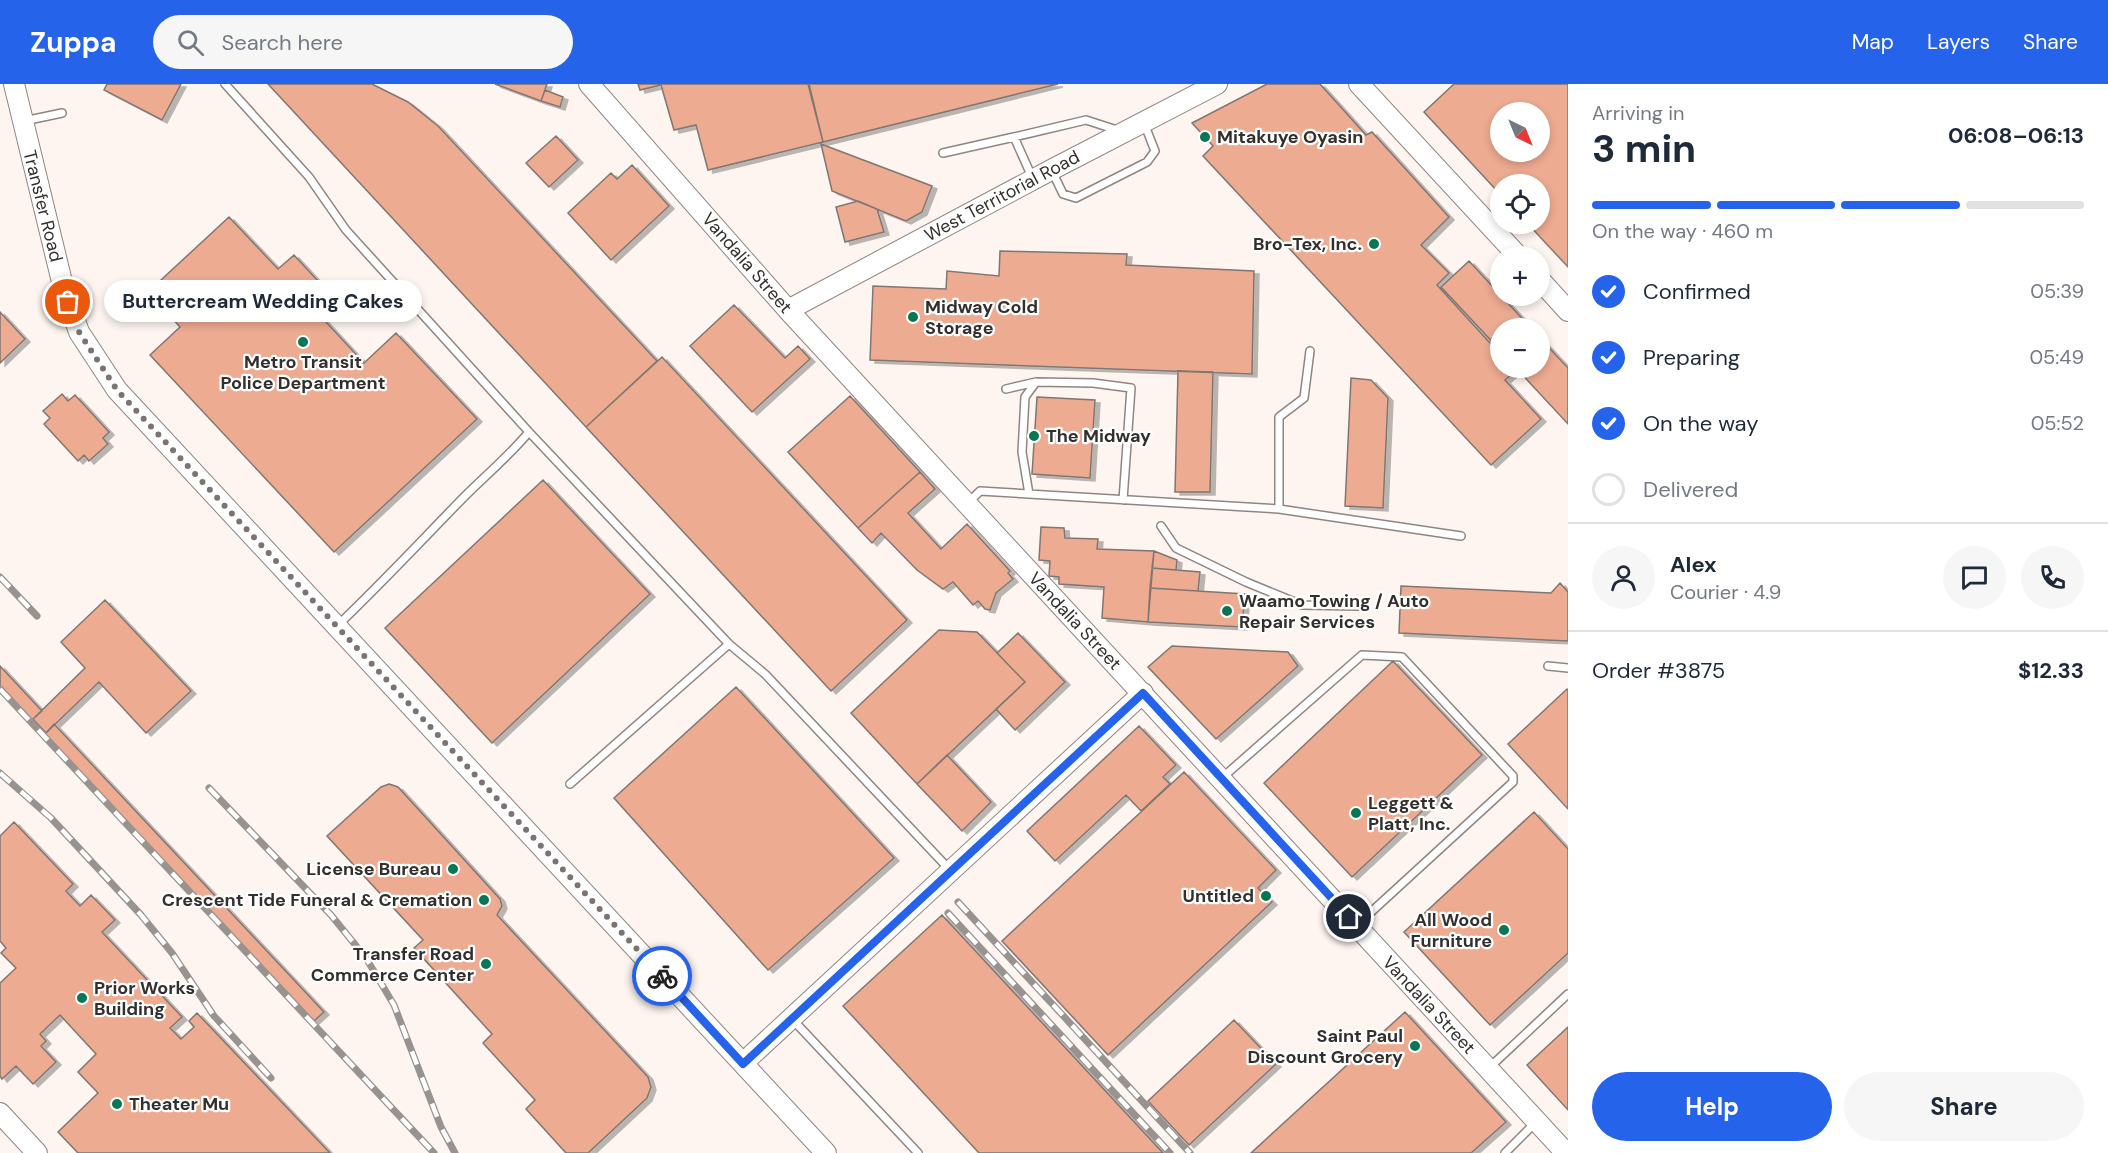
<!DOCTYPE html>
<html lang="en">
<head>
<meta charset="utf-8">
<style>
	:root { --surface:#fff; --page:#f6f6f7; --text:#1f2937; --muted:#747a83; --line:#e0e1e3; --accent:#2563eb }
	body { margin:0; font-family:"DM Sans",sans-serif; background:var(--page); color:var(--text); height:100vh; display:flex; flex-direction:column; font-size:22px; white-space:nowrap }
	* { box-sizing:border-box; margin:0 }
	p { font-size:20px; color:var(--muted) }
	.icon { flex:none; width:33px; height:33px; fill:none; stroke:currentColor; stroke-width:2; stroke-linecap:round; stroke-linejoin:round }
	.map { position:relative; flex:1; overflow:hidden }
	.drawer { display:flex; flex-direction:column; background:var(--surface); width:540px }
	.drawer>* { flex:none }
	.needle { width:39px; rotate:137deg }
	.controls { position:absolute; left:1490px; top:18px; display:grid; gap:12px }
	.controls a { display:grid; place-items:center; width:60px; height:60px; border-radius:50%; background:var(--surface); box-shadow:0 3px 9px #0003; font-size:30px }
	.pin { position:absolute; display:grid; place-items:center; width:51px; height:51px; color:#fff; margin:-26px; border:3px solid #fff; border-radius:50%; box-shadow:0 2px 6px #0007 }
	.courier { position:absolute; display:grid; place-items:center; width:60px; height:60px; margin:-30px; border:4px solid #2563eb; border-radius:50%; background:#fff; color:#222; box-shadow:0 2px 8px #0007 }
	.bubble { position:absolute; height:42px; border-radius:21px; background:var(--surface); box-shadow:0 3px 9px #0003; font-size:20px; font-weight:700; line-height:42px; text-align:center }
	.head em { font-style:normal; font-weight:700 }
	.head div { display:flex; flex-direction:column-reverse }
	.head { display:flex; align-items:center; justify-content:space-between; height:102px; padding:0 24px }
	h1 { font-size:39px; font-weight:700; line-height:45px }
	.bar { display:grid; grid-template-columns:repeat(4,1fr); gap:9px 6px; align-content:center; height:72px; padding:0 24px }
	.bar i { height:8px; border-radius:4px; background:var(--line) }
	.bar .on { background:var(--accent) }
	.bar p { grid-column:span 4 }
	.line { display:flex; align-items:center; gap:15px; padding:0 24px; border-top:2px solid var(--line) }
	.line div { flex:1 }
	.round { display:grid; place-items:center; flex:none; width:63px; height:63px; border-radius:32px; background:var(--page) }
	ol { padding:0 24px; list-style:none }
	li { display:flex; align-items:center; gap:18px; height:66px }
	li p { margin-inline-start:auto }
	li .icon { padding:6px; border-radius:50%; background:var(--accent); color:#fff; stroke-width:4 }
	li:last-child { color:var(--muted) }
	li i { width:33px; height:33px; border:3px solid var(--line); border-radius:50% }
	.cta { display:flex; gap:12px; margin-top:auto; padding:12px 24px }
	.cta a { flex:1; height:69px; border-radius:36px; background:var(--accent); color:#fff; font-size:24px; font-weight:700; line-height:69px; text-align:center }
	.cta a+a { background:var(--page); color:var(--text) }
	header { display:flex; align-items:center; gap:36px; box-sizing:border-box; height:84px; padding:0 30px; background:var(--accent); color:#fff }
	header strong { font-size:28px }
	nav { display:flex; gap:33px; margin-inline-start:auto; font-size:21px }
	.search { width:420px; height:54px; background:var(--page); display:flex; align-items:center; gap:15px; box-sizing:border-box; padding:0 21px; border-radius:33px; color:var(--muted); font-size:22px }
	main { display:flex; flex:1; min-height:0 }
	.map>svg:first-child { display:block }
	.building { fill:#edab91; stroke:#807672; stroke-width:1.5; fill-rule:evenodd; filter:url(#shadow) }
	.lines { fill:none; stroke-linecap:round; stroke-linejoin:round }
	.lane-casing { stroke:#8f8581; stroke-width:10 }
	.secondary-casing { stroke:#8f8581; stroke-width:22 }
	.lane { stroke:#fff; stroke-width:7 }
	.secondary { stroke:#fff; stroke-width:20 }
	.rail-casing { stroke:#999390; stroke-width:7 }
	.rail { stroke:#fff; stroke-width:4.5; stroke-dasharray:14; stroke-linecap:butt }
	.done { stroke:#7a7472; stroke-width:6; stroke-dasharray:0 10.8 }
	.route { stroke:#2563eb; stroke-width:8 }
	.poi-dot { fill:#067752; stroke:#fff; stroke-width:2 }
	.labels { text-anchor:middle; dominant-baseline:central; stroke-width:4.5; stroke-linejoin:round; paint-order:stroke }
	.poi-label { font-size:18px; font-weight:bold; fill:#332f2d; stroke:#fff; text-anchor:start }
	.street-label { font-size:18px; fill:#332f2d; stroke:#fff }
</style>
</head>
<body>
<header>
<strong>Zuppa</strong>
<div class="search"><svg class="icon" aria-label="search" viewBox="0 0 24 24"><circle cx="10" cy="10" r="6"/><path d="M15 15l6 6"/></svg>Search here</div>
<nav><a>Map</a><a>Layers</a><a>Share</a></nav>
</header>
<main>
<div class="map">
<svg width="1568" height="1069" viewBox="0 0 1568 1069">
	<defs>
		<filter id="shadow"><feDropShadow dx="5" dy="3" stdDeviation="0" flood-color="#0004"/></filter>
	</defs>
	<rect width="100%" height="100%" fill="#fef5f1"/>
	<path class="building" d="M107 0H181L162 36 104 6Z
		M268 0H372L408 18 438 42 657 277 586 343Z
		M495 0H547L541 17Z
		M638 0H808L823 58 708 86 696 41 674 46 661 1 640 6Z
		M809 0H1058L823 58Z
		M1267 0H1320L1366 51 1372 48 1449 133 1421 161 1449 189 1437 201 1500 270V284H1513L1516 287 1505 296 1541 335 1491 381 1203 72 1213 62 1192 39Z
		M1454 0H1568V183L1528 140H1539V100H1500V110L1424 28ZM1500 28H1539V68H1500Z
		M545 6 563 13 560 23 541 17Z
		M556 52 578 76 549 103 526 79Z
		M821 60 932 102 922 128 906 137 832 107Z
		M632 81 669 122 611 176 568 129 611 89 617 95Z
		M858 117 877 125 884 148 845 158 836 123Z
		M229 133 278 185 294 171 318 197 302 212 364 279 396 249 477 335 334 468 150 271 180 243 148 208Z
		M1000 167 1127 170 1126 181 1254 187 1252 290 870 276 873 202 946 205 947 187 999 192Z
		M1469 177 1531 244H1500V266L1441 203Z
		M734 221 785 274 798 262 810 275 752 328 690 262Z
		M0 228 25 255 0 279Z
		M1539 253 1568 284V340L1516 284H1539Z
		M662 273 907 536 831 607 586 343Z
		M1178 287 1213 288 1210 408H1175Z
		M1351 294 1371 296 1388 314 1383 424 1345 422Z
		M62 310 68 317 75 311 109 348 103 354 108 360 89 377 84 371 78 377 44 340 50 334 43 327Z
		M850 312 920 388 858 444 788 368Z
		M1037 313 1095 316 1090 394 1032 390Z
		M920 388 935 405 908 429 941 465 967 440 1010 487 1008 489 1013 495 996 509 990 526 985 525 978 517 973 521 953 498 943 505 917 486 881 449 872 459 858 444Z
		M543 396 650 510 492 659 385 544Z
		M1041 443 1064 444 1065 454 1098 455 1097 465 1154 467 1148 538 1102 534 1104 503 1059 500V493L1049 492 1050 477 1039 476Z
		M1154 467 1177 476 1176 486 1152 484Z
		M1152 484 1200 488 1198 507 1150 504Z
		M1560 499 1568 508V557L1399 549 1401 502 1551 509Z
		M1150 504 1245 510 1242 543 1148 538Z
		M105 516 191 607 146 649 99 598 46 649 33 635 85 584 61 558Z
		M939 546 977 548 1025 598 917 700 851 629Z
		M1018 549 1065 598 1015 646 996 625 1025 598 997 569Z
		M1172 562 1288 568 1298 582 1216 655 1148 583Z
		M1393 577 1482 671 1352 793 1264 699Z
		M0 582 42 627 33 635 46 649 54 640 324 928 314 937 0 602Z
		M736 603 894 774 768 886 614 714Z
		M1567 605 1568 606V725L1508 660Z
		M1139 642 1176 681 1163 693 1170 700 1141 727 1126 711 1055 777 1027 747Z
		M947 671 991 718 962 747 917 700Z
		M1184 688 1276 786 1258 804 1272 818 1108 971 1002 857Z
		M389 700 398 703 500 815 502 822 497 831 648 993 651 1003 647 1014 588 1069H566L526 1025 535 1016 483 959 492 950 414 864 423 856 327 752 381 703Z
		M1534 728 1568 765V869L1490 941 1404 848Z
		M14 738 73 800 66 807 80 822 91 811 115 836 102 848 182 933 170 944 181 955 194 943 189 937 197 929 330 1069H78L58 1048 98 1009 78 988 96 970 60 931 40 950 46 957 41 962 56 978 33 1000 16 982 2 995 0 992V899L16 884 1 869 6 864 0 857V752Z
		M942 831 1163 1069H979L843 922Z
		M1405 928 1506 1038 1471 1069H1251Z
		M1234 936 1276 980 1189 1061 1148 1017Z
		M1568 943V1026L1527 981Z"/>
	<g class="lines">
		<defs>
			<path id="lane" d="M225 0 309 93 346 146 529 348 729 560 765 590 949 785
				M24 37 62 29
				M943 69 1014 53
				M1052 87 1063 110 1076 114 1147 78 1155 67 1144 39
				M1032 93 1014 53 1086 36 1117 46
				M1006 305 1036 298
				M1029 410 1022 368 1025 313 1036 298 1093 299 1131 304 1123 416
				M969 418 980 407 1279 425 1461 452
				M1279 425V333L1304 314 1310 267
				M1161 442 1176 464 1246 498 1302 521 1359 522
				M338 541C381 500 422 456 464 413 486 391 509 372 529 348
				M1548 582 1568 584
				M1223 693 1362 571 1402 573 1513 692V698L1358 840
				M570 700 729 560
				M793 936 918 1069
				M1490 983 1568 910
				M1505 1069 1535 1039"/>
			<path id="secondary" d="M14 0 63 202 79 248 117 306 826 1069
				M589 0 788 226 1566 1069
				M1359 0 1518 172
				M1539 195 1568 227
				M788 226 1051 86 1217 0
				M743 979 1143 609
				M0 1029 37 1069"/>
		</defs>
		<use href="#lane" class="lane-casing"/>
		<use href="#secondary" class="secondary-casing"/>
		<use href="#lane" class="lane"/>
		<use href="#secondary" class="secondary"/>
		<defs>
			<path id="rail" d="M0 493 37 532
				M0 605 434 1069
				M0 689 51 734 141 831 172 869 214 932 271 994
				M209 704 331 831 366 874 394 921 441 1043 455 1069
				M958 818 1190 1069
				M948 829 1170 1069"/>
		</defs>
		<use href="#rail" class="rail-casing"/>
		<use href="#rail" class="rail"/>
	</g>
	<g class="lines">
		<path class="done" d="M68 218 79 248 117 306 662 892"/>
		<path class="route" d="M662 892 743 980 1143 609 1349 833"/>
	</g>
	<g class="poi-dot">
		<circle cx="1205" cy="53" r="6"/>
		<circle cx="1374" cy="160" r="6"/>
		<circle cx="913" cy="233" r="6"/>
		<circle cx="303" cy="258" r="6"/>
		<circle cx="1034" cy="352" r="6"/>
		<circle cx="1227" cy="527" r="6"/>
		<circle cx="1356" cy="729" r="6"/>
		<circle cx="453" cy="785" r="6"/>
		<circle cx="1266" cy="812" r="6"/>
		<circle cx="484" cy="816" r="6"/>
		<circle cx="1504" cy="846" r="6"/>
		<circle cx="486" cy="880" r="6"/>
		<circle cx="82" cy="914" r="6"/>
		<circle cx="1415" cy="962" r="6"/>
		<circle cx="117" cy="1020" r="6"/>
	</g>
	<g class="labels">
		<g class="poi-label">
			<text x="1217" y="53">Mitakuye Oyasin</text>
			<text x="1362" y="160" text-anchor="end">Bro-Tex, Inc.</text>
			<text x="925" y="223">Midway Cold<tspan x="925" dy="21">Storage</tspan></text>
			<text x="303" y="278" text-anchor="middle">Metro Transit<tspan x="303" dy="21">Police Department</tspan></text>
			<text x="1046" y="352">The Midway</text>
			<text x="1239" y="517">Waamo Towing / Auto<tspan x="1239" dy="21">Repair Services</tspan></text>
			<text x="1368" y="719">Leggett &amp;<tspan x="1368" dy="21">Platt, Inc.</tspan></text>
			<text x="441" y="785" text-anchor="end">License Bureau</text>
			<text x="1254" y="812" text-anchor="end">Untitled</text>
			<text x="472" y="816" text-anchor="end">Crescent Tide Funeral &amp; Cremation</text>
			<text x="1492" y="836" text-anchor="end">All Wood<tspan x="1492" dy="21">Furniture</tspan></text>
			<text x="474" y="870" text-anchor="end">Transfer Road<tspan x="474" dy="21">Commerce Center</tspan></text>
			<text x="94" y="904">Prior Works<tspan x="94" dy="21">Building</tspan></text>
			<text x="1403" y="952" text-anchor="end">Saint Paul<tspan x="1403" dy="21">Discount Grocery</tspan></text>
			<text x="129" y="1020">Theater Mu</text>
		</g>
		<g class="street-label">
			<text transform="translate(1002 112) rotate(-28)">West Territorial Road</text>
			<text transform="translate(43 122) rotate(76)">Transfer Road</text>
			<text transform="translate(747 179) rotate(49)">Vandalia Street</text>
			<text transform="translate(1075 537) rotate(47)">Vandalia Street</text>
			<text transform="translate(1429 921) rotate(47)">Vandalia Street</text>
		</g>
	</g>
</svg>
<div class="controls">
<a><svg class="needle" viewBox="-14 -14 28 28"><path d="M0-13l5 13h-10z" fill="#e53935"/><path d="M0 13l5-13h-10z" fill="#747a83"/></svg></a>
<a><svg class="icon" aria-label="locate" viewBox="0 0 24 24"><circle cx="12" cy="12" r="6"/><path d="M12 2v4M12 18v4M2 12h4M18 12h4"/></svg></a>
<a>+</a>
<a>−</a>
</div>
<div class="pin" style="left:68px;top:218px;background:#ea580c"><svg class="icon" aria-label="bag" viewBox="0 0 24 24"><path d="M5 8h14l-1 12H6zM9 8a3 3 0 0 1 6 0"/></svg></div>
<div class="pin" style="left:1349px;top:833px;background:#1f2937"><svg class="icon" aria-label="home" viewBox="0 0 24 24"><path d="M3 11l9-7 9 7M6 9v11h12V9"/></svg></div>
<div class="courier" style="left:662px;top:892px"><svg class="icon" aria-label="bike" viewBox="0 0 24 24"><circle cx="6" cy="16" r="4"/><circle cx="18" cy="16" r="4"/><path d="M6 16l4-8h5l3 8M10 8l3 8H6M13 5h3"/></svg></div>
<div class="bubble" style="left:104px;top:196px;width:318px">Buttercream Wedding Cakes</div>
</div>
<section class="drawer">
<div class="head"><div><h1>3 min</h1><p>Arriving in</p></div><em>06:08–06:13</em></div>
<div class="bar"><i class="on"></i><i class="on"></i><i class="on"></i><i></i><p>On the way · 460 m</p></div>
<ol>
<li><svg class="icon" aria-label="check" viewBox="0 0 24 24"><path d="M5 12l5 5 9-10"/></svg>Confirmed<p>05:39</p></li>
<li><svg class="icon" aria-label="check" viewBox="0 0 24 24"><path d="M5 12l5 5 9-10"/></svg>Preparing<p>05:49</p></li>
<li><svg class="icon" aria-label="check" viewBox="0 0 24 24"><path d="M5 12l5 5 9-10"/></svg>On the way<p>05:52</p></li>
<li><i></i>Delivered</li>
</ol>
<div class="line" style="height:108px"><a class="round"><svg class="icon" aria-label="person" viewBox="0 0 24 24"><circle cx="12" cy="8" r="4"/><path d="M4 21q1-7 8-7t8 7"/></svg></a><div><b>Alex</b><p>Courier · 4.9</p></div><a class="round"><svg class="icon" aria-label="chat" viewBox="0 0 24 24"><path d="M4 5h16v11H9l-5 4z"/></svg></a><a class="round"><svg class="icon" aria-label="phone" viewBox="0 0 24 24"><path d="M5 4h4l2 5-3 2q2 4 5 5l2-3 5 2v4C11 20 4 13 5 4z"/></svg></a></div>
<div class="line" style="height:78px"><div>Order #3875</div><b>$12.33</b></div>
<div class="cta"><a>Help</a><a>Share</a></div>
</section>
</main>
</body>
</html>
